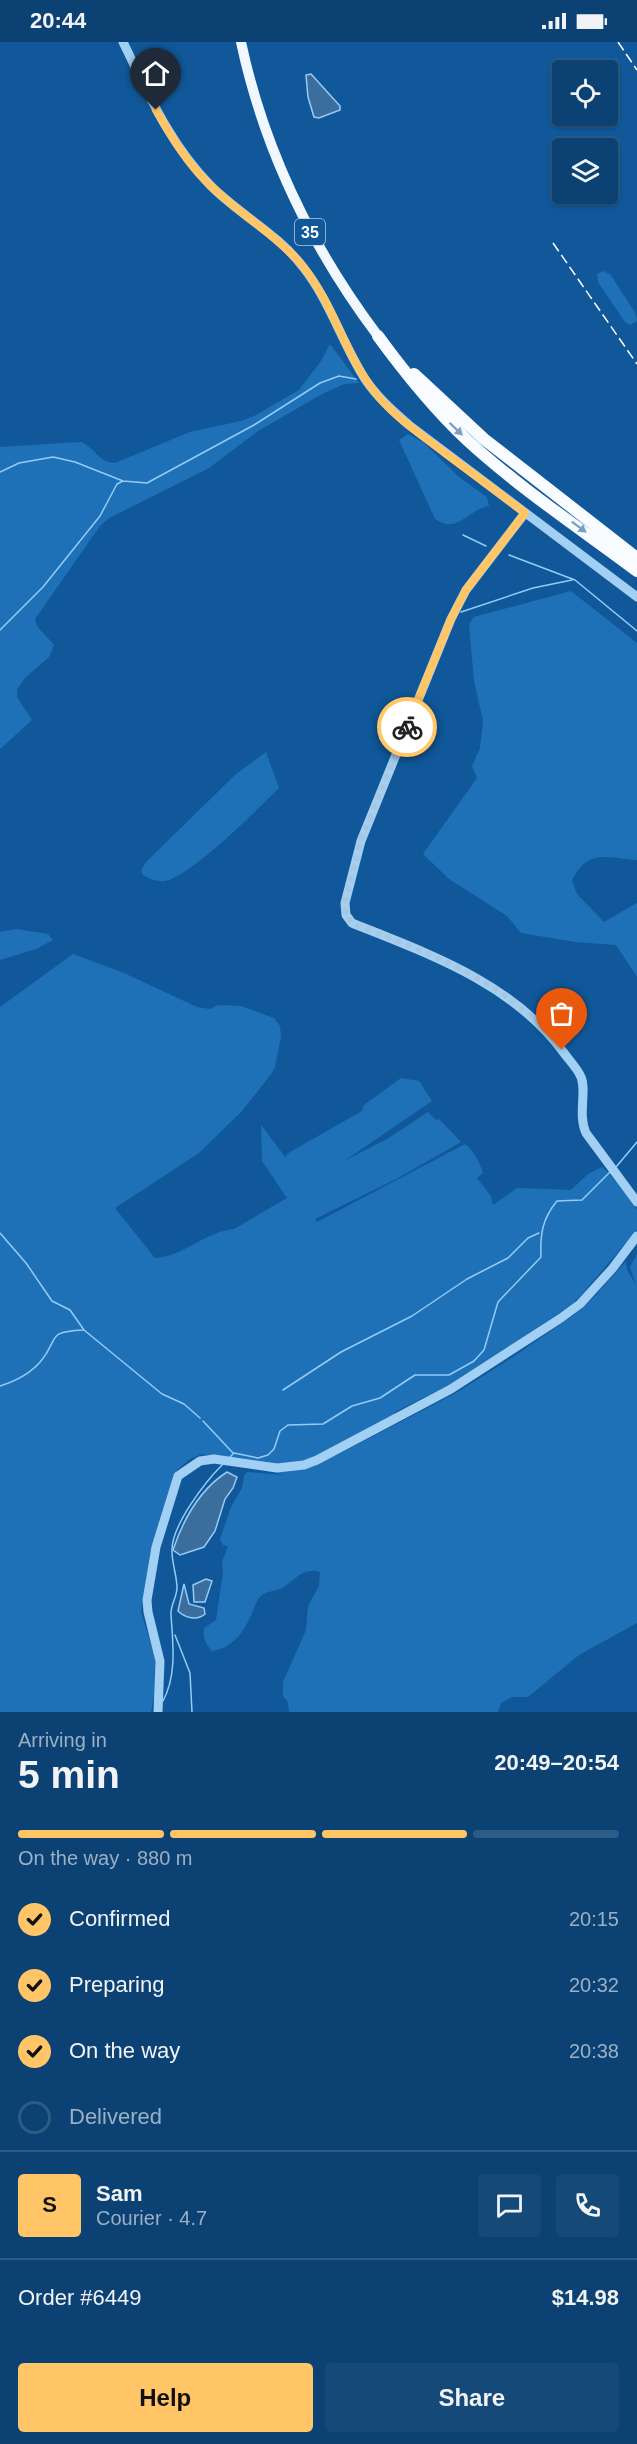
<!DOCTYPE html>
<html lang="en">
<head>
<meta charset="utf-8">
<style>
	:root { --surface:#0c4273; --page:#154978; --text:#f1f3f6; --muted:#9ab0c4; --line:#2c5b85; --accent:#ffc566 }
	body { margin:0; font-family:Arial,sans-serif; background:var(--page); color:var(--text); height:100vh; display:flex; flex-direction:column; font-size:22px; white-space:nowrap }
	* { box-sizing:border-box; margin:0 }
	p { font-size:20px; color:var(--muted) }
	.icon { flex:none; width:33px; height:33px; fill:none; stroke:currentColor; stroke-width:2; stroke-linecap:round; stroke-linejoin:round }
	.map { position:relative; height:1670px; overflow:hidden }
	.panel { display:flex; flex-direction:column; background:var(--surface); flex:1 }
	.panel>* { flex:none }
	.buttons { position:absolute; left:552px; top:18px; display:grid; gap:12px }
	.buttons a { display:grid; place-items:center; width:66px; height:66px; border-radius:6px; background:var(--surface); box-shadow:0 2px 4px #0004,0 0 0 2px var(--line); font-size:30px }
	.pin { position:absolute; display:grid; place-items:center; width:51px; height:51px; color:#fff; margin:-62px -26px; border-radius:50% 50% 50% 0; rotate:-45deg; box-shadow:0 0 6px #0007 }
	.pin .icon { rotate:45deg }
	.courier { position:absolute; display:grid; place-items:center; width:60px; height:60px; margin:-30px; border:4px solid #ffc566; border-radius:50%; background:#fff; color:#222; box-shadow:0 2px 8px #0007 }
	.headline em { font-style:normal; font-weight:800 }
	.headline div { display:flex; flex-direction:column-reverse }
	.headline { display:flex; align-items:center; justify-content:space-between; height:102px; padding:0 18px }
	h1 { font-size:39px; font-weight:800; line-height:45px }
	.bar { display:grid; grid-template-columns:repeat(4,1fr); gap:9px 6px; align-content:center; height:72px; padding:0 18px }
	.bar i { height:8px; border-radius:4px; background:var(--line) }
	.bar .selected { background:var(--accent) }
	.bar p { grid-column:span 4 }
	.line { display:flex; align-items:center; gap:15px; padding:0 18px; border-top:2px solid var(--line) }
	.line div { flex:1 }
	.round { display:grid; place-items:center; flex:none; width:63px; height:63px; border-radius:6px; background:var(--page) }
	ol { padding:0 18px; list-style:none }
	li { display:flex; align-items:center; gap:18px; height:66px }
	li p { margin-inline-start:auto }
	li .icon { padding:6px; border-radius:50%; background:var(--accent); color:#111; stroke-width:4 }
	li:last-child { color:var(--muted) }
	li i { width:33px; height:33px; border:3px solid var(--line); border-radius:50% }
	.action { display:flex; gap:12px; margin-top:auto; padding:12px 18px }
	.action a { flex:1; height:69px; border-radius:6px; background:var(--accent); color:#111; font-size:24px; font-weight:800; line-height:69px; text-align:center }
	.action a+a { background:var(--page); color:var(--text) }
	.status { display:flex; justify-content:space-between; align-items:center; height:42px; padding:0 30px; background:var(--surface); direction:ltr }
	.status svg { height:16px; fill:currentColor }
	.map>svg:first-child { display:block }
	.green { fill:#1f71b7 }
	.water { fill:#3c6e9d; stroke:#94cbf8; stroke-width:1.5 }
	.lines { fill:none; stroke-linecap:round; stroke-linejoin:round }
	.stream { stroke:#94cbf8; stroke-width:1.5 }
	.tertiary { stroke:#a2cff4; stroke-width:9 }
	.primary { stroke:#f0f7ff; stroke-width:10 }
	.trunk { stroke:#f8fbff; stroke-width:12 }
	.rail { stroke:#fff; stroke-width:1.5; stroke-dasharray:10 4.5; stroke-linecap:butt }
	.oneway { fill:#78a1c7 }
	.done { stroke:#abc5db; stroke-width:6; stroke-dasharray:0 10.8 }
	.route { stroke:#ffc566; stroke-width:8 }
	.labels { text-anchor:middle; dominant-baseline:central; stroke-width:4.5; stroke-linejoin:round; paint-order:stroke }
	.shield { fill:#105899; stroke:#b7cde0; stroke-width:1.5 }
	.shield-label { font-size:16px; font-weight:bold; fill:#fff }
</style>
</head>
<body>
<div class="status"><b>20:44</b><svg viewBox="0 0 49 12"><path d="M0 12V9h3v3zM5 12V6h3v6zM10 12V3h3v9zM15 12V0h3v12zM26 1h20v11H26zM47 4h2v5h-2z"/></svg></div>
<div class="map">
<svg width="637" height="1670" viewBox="0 0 637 1670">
	<rect width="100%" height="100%" fill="#105899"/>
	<path class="green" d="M603 229 610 232 636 272 637 279 630 283 625 280 598 240 597 232Z
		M330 302 359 341 344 342 324 351 258 389 209 426 109 476 100 484 35 577 37 584 54 603 49 615 25 636 17 647V655L32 678 0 707V405L81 400C94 405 99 421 115 421L190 390 241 379 256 373 299 348 321 319Z
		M408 392 424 401 459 435 487 455 489 464C469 467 457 493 435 477L399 398Z
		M571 549 637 601V818C607 816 587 806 572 839L577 852 604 880 637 861V935L616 903 575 900 521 891 507 874 449 837 423 812 477 736 472 724 480 706 483 679 474 639 469 582 474 575Z
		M266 710 279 746C258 767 191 834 165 839 159 840 149 837 143 833L141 828 147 819 235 733Z
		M16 887 48 892 53 898 36 907 0 918V890Z
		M73 912 124 931 197 965 210 967 218 963 241 964 274 976 280 984 281 995 275 1025 272 1031 242 1069 199 1111 115 1166 155 1216C182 1215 205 1190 234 1187L287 1156 262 1119 261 1083 286 1116 287 1112 297 1106 362 1069 364 1063 401 1036 419 1039 432 1059 344 1119 387 1097 428 1070 436 1078 439 1077 461 1100 398 1136 315 1177 317 1180 465 1102C474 1109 480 1121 483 1131L477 1136 491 1154 493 1163 517 1146 571 1148 588 1132 602 1125C607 1127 632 1161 637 1167V1188L583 1251 570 1264 451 1342 395 1370V1374L344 1400 335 1414 456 1351 513 1315 574 1273 595 1254 626 1219 627 1228 636 1243 630 1225 637 1212V1581L579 1613 528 1655H512L501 1661 498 1670H289L288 1660 283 1654V1640L306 1588 308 1564 319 1544 320 1530C302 1524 294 1540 280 1547 272 1550 265 1549 259 1556 256 1560 255 1565 253 1569 245 1588 234 1606 212 1609 205 1601 203 1596 204 1586L216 1578 223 1530 222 1520 228 1504 223 1503 220 1497 231 1465 242 1446 244 1434 247 1430 282 1433 251 1420 202 1412 190 1417 176 1429 150 1512 141 1570 155 1614 154 1653 151 1670H0V965Z"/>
	<path class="water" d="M311 32 340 64V68L319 76 314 75 308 55 306 33Z
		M227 1430 237 1435 233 1446 225 1457 215 1489 204 1505 180 1513 173 1508C183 1478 199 1448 227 1430Z
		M206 1537 212 1539 205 1560H194L193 1543Z
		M184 1542 189 1562 204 1566 205 1572C197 1579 185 1576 178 1569Z"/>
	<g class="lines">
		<path class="stream" d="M0 430 19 421 53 415 75 420 123 439 147 441 254 383 320 341 339 334 356 337
			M463 493 486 504
			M509 513 575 538 637 589
			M461 570 533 546 572 538
			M0 588 43 545 100 474 117 442 123 439
			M616 1125 637 1100
			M0 1191 26 1221 52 1259 70 1268 84 1288 162 1352 184 1362 200 1376
			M0 1344C16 1339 30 1332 41 1319 60 1296 45 1290 83 1288
			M283 1348 341 1310 412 1274 467 1237 508 1216 528 1196 539 1191
			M203 1379 233 1411
			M230 1415 234 1411 258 1416 268 1413 274 1407 280 1389 288 1383 323 1382 352 1364 380 1356 415 1333H449L474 1319 484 1308 498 1260 541 1215C540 1193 542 1177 557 1159L582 1158 610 1130
			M175 1593 190 1631 192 1670
			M163 1659C177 1633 173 1602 171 1573 170 1564 177 1555 177 1546 177 1534 172 1522 172 1509 171 1484 205 1440 223 1422"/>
		<path class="tertiary" d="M123 0C148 51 170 103 211 144 240 173 278 192 303 225 330 259 342 301 365 337 377 355 393 369 409 383L637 555
			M525 471 466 548 451 577 361 799 345 861 346 873 352 881C429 912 513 941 564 1011 569 1018 576 1025 580 1033 588 1047 577 1071 586 1091L637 1160
			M158 1670 160 1619 148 1570 147 1558 156 1505 178 1434 200 1419 214 1417 277 1426 304 1423 317 1418 451 1347 561 1276 580 1262 612 1227 637 1194"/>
		<path class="primary" d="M241 0C264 108 312 206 378 294"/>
		<path class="trunk" d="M378 294C405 331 433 366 467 398 518 445 581 487 637 529
			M414 332 484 397 637 516"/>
		<path class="rail" d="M618 0 637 28
			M553 201 637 322"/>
	</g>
	<defs><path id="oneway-solid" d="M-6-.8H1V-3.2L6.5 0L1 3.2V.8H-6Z" transform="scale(1.5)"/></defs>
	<g class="oneway">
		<use href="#oneway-solid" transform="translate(456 387) rotate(44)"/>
		<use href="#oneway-solid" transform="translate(579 485) rotate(37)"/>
	</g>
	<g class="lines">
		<path class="done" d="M407 685 361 799 345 861 346 873 352 881C427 911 512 940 562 1008"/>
		<path class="route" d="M156 68C172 96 188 122 212 145 240 172 275 192 301 222 332 259 343 307 371 345 390 372 419 391 445 411 472 431 499 451 525 471L466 548 451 577 407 685"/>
	</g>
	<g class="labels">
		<rect class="shield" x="295" y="177" width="30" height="26" rx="4.5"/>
		<g class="shield-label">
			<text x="310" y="190">35</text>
		</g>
	</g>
</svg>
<div class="buttons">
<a><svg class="icon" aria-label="locate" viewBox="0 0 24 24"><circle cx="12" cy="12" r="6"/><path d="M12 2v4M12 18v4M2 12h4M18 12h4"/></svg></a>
<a><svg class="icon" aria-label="layers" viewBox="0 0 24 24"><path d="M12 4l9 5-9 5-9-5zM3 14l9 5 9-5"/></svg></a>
</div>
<div class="pin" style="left:562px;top:1008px;background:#ea580c"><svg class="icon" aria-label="bag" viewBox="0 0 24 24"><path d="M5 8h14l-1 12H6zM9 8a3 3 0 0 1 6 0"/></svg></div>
<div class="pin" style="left:156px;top:68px;background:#1f2937"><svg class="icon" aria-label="home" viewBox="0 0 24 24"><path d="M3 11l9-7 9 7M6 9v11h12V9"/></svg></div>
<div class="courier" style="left:407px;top:685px"><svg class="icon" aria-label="bike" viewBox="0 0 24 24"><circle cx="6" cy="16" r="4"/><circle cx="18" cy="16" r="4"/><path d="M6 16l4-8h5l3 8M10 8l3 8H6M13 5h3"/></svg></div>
</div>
<section class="panel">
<div class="headline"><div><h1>5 min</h1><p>Arriving in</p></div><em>20:49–20:54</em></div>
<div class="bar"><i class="selected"></i><i class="selected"></i><i class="selected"></i><i></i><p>On the way · 880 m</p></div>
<ol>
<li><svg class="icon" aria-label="check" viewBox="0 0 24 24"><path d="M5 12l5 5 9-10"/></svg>Confirmed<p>20:15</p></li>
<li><svg class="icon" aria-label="check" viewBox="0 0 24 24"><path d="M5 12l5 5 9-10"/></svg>Preparing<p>20:32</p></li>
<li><svg class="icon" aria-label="check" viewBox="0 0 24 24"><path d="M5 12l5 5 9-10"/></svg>On the way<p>20:38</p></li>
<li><i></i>Delivered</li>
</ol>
<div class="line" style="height:108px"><b class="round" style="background:var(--accent);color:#111">S</b><div><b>Sam</b><p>Courier · 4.7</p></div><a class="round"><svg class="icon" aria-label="chat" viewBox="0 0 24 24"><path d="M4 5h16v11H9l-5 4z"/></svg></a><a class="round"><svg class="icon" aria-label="phone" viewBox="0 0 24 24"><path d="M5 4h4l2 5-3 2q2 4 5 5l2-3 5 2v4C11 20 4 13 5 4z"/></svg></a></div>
<div class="line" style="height:78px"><div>Order #6449</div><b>$14.98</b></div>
<div class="action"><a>Help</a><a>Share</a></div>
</section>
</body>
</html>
